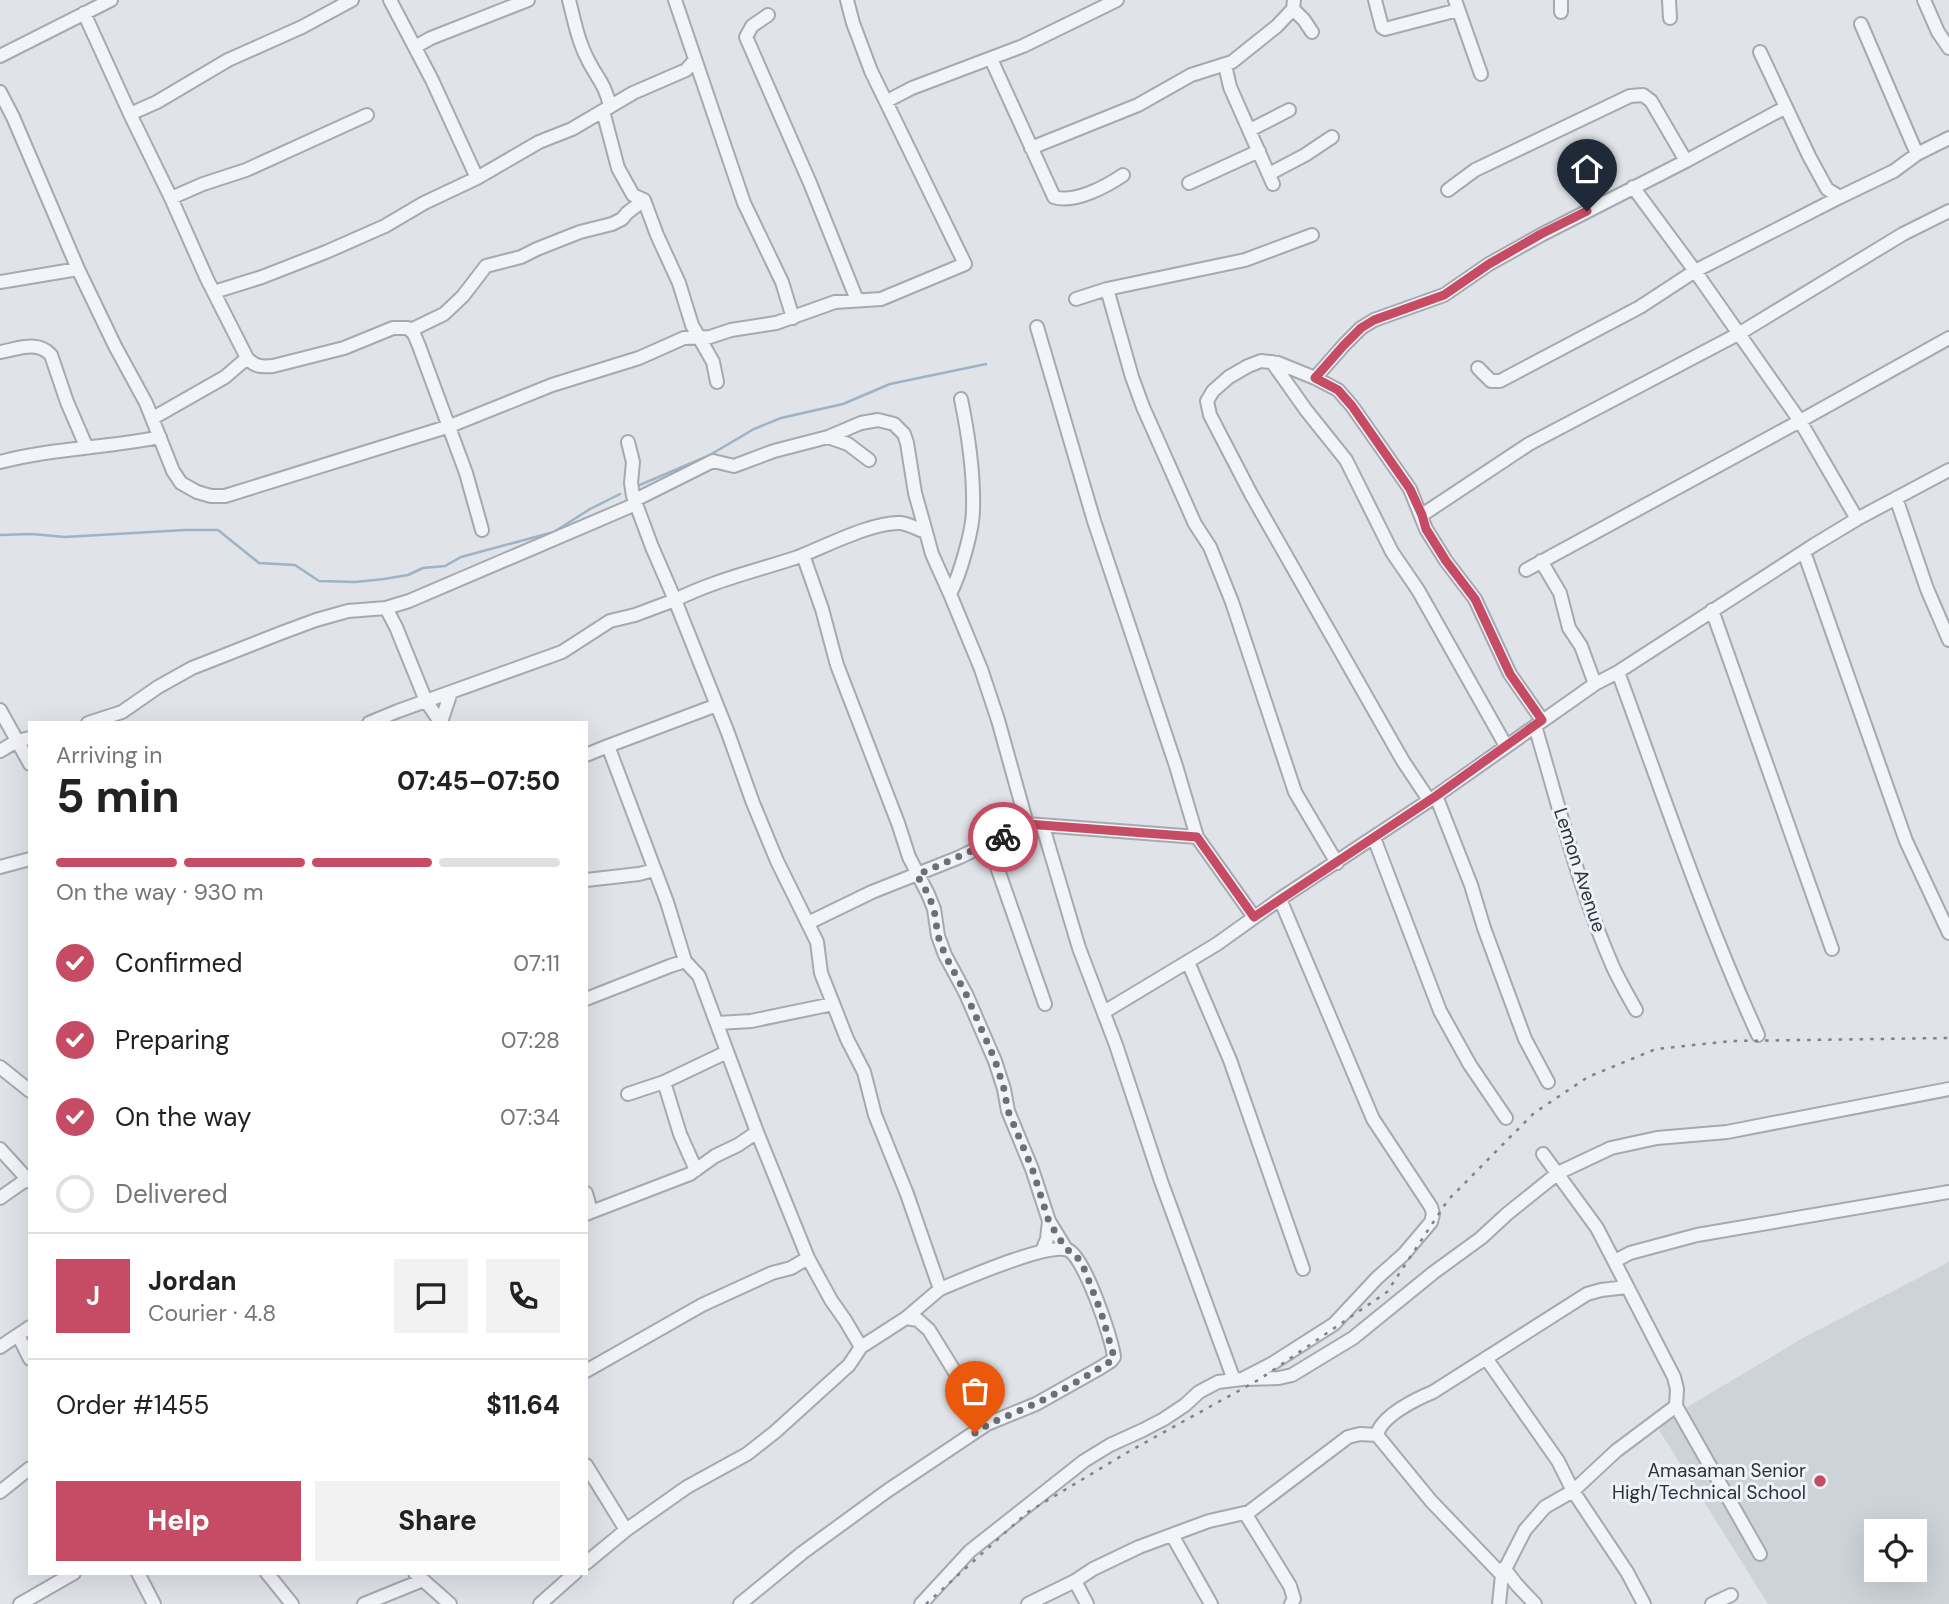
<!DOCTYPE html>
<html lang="en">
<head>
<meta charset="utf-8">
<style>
	:root { --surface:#fff; --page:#f2f2f2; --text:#222; --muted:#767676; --line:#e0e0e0; --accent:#c64b64 }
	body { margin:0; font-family:"DM Sans",sans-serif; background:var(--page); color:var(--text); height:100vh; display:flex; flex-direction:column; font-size:26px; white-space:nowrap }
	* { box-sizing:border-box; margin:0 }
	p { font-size:23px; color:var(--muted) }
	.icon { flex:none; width:38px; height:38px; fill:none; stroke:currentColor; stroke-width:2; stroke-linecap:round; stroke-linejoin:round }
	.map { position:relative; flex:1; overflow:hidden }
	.sheet { position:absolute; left:28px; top:721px; width:560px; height:854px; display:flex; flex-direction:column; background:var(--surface); border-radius:0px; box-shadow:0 7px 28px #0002 }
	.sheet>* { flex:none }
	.controls { position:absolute; left:1864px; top:1519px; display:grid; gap:14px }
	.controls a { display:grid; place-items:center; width:63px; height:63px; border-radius:0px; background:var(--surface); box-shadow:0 7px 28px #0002; font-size:35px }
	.pin { position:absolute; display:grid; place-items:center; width:60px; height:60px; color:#fff; margin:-72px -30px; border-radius:50% 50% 50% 0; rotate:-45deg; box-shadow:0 0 7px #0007 }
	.pin .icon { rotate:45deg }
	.courier { position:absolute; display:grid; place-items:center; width:70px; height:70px; margin:-35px; border:5px solid #c64b64; border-radius:50%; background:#fff; color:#222; box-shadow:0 2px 9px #0007 }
	.headline em { font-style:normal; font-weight:700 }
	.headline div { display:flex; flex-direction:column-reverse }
	.headline { display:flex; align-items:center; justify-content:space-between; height:119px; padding:0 28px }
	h1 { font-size:46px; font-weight:700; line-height:52px }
	.bar { display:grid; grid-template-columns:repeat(4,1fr); gap:10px 7px; align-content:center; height:84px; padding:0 28px }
	.bar i { height:9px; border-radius:5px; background:var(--line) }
	.bar .active { background:var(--accent) }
	.bar p { grid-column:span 4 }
	.line { display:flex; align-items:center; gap:18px; padding:0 28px; border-top:2px solid var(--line) }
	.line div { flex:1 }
	.round { display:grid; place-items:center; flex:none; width:74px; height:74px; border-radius:0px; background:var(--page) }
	ol { padding:0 28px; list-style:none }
	li { display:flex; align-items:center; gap:21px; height:77px }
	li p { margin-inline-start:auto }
	li .icon { padding:7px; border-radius:50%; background:var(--accent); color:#fff; stroke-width:4 }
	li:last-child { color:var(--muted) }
	li i { width:38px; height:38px; border:4px solid var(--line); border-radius:50% }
	.primary-button { display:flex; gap:14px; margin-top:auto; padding:14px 28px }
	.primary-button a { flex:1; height:80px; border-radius:0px; background:var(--accent); color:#fff; font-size:28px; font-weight:700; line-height:80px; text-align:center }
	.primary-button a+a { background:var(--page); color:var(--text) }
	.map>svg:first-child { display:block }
	.built { fill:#ced3da; fill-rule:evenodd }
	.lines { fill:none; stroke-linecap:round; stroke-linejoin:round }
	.stream { stroke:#9db3c6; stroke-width:2.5 }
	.minor-casing { stroke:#a5aab2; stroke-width:16 }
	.minor { stroke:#f2f4f7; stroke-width:12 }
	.rail { stroke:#7a8491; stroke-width:2.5; stroke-dasharray:3.5 7; stroke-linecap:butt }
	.done { stroke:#69707a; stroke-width:7; stroke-dasharray:0 12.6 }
	.route { stroke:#c64b64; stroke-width:9 }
	.poi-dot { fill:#c64b64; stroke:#eff2f6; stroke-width:2.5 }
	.labels { text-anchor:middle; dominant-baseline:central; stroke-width:6; stroke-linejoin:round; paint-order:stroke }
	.street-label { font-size:19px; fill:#29323e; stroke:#eff2f6 }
	.poi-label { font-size:19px; fill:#29323e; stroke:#eff2f6; text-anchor:end }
</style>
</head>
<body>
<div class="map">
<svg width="1949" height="1604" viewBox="0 0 1949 1604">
	<rect width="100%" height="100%" fill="#e0e3e8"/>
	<path class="built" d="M1949 1262V1604H1768L1659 1430 1674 1415 1803 1338ZM1876 1531H1914V1570H1876Z"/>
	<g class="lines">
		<path class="stream" d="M635 487 708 456 754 429 781 418 843 404 890 384 986 364
			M0 535 32 534 65 537 185 530H218L259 563 295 565 319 581 355 582 384 579 408 575 423 568 445 566 461 557 554 532 590 509 620 494"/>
		<defs>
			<path id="minor" d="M390 0 432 80 477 178
				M569 0C574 20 578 41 588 60 597 78 605 84 610 106
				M675 0 744 203 782 282 793 318
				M1375 0 1382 27 1385 29 1458 10
				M1455 0 1481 74
				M1669 0 1670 18
				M1924 0 1938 32 1949 48
				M1293 9 1304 20 1312 32
				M1561 12V0
				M84 13 130 114 171 198 207 279 247 358C255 367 262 367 273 366L344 348 393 328H408L414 334 419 346 466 473 482 530
				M768 15 752 26 746 37 810 183 857 300
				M1861 24 1917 154
				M415 47 431 38 528 0
				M1760 52 1809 156 1827 189 1840 197 1894 171 1917 154 1949 138
				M0 56 111 0
				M991 59 1054 197C1074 204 1107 186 1123 175
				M1225 65 1230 87 1273 184
				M0 92 13 117 78 269 115 346 146 403 173 471 181 483 197 492 211 496H225L450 426 552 385 639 358 684 338 710 337 731 330 776 323 835 302 881 299 965 264 871 71 853 23 847 0
				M887 101 912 88 1023 46 1117 0
				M603 111 618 168 633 195 644 200 657 235 679 283 692 325 713 362 717 382
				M130 114 157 102 228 60 302 27 352 0
				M1250 130 1289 110
				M1031 148 1138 105 1191 75 1232 62 1277 26 1293 9 1294 0
				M1269 174 1305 155 1332 137
				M1189 183 1259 151
				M1633 187 1695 271 1800 421 1857 519
				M1448 190 1475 170 1630 96 1643 95 1651 101 1686 161
				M171 198 203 184 246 170 367 115
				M0 282 78 269
				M1107 289 1132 377 1143 407 1195 524 1210 547 1232 602 1295 792 1337 863
				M214 292 262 277 326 252 385 226 424 203 477 178 539 142 572 129 633 93 686 70 695 60
				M1076 299 1107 289 1245 260 1312 235
				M1037 327 1094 521 1176 766 1197 837
				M411 330 444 314 463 296 486 266 521 257 537 249 580 232 612 224 622 219 627 213 644 200
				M0 352C18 349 37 340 51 355L67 402 86 446
				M1272 362 1306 410 1346 460 1392 552 1418 590 1506 746
				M1478 368 1491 381H1500L1640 307 1695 271 1840 197
				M1315 378 1344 345 1361 328 1374 320 1444 295 1489 264 1541 235 1686 161 1786 107
				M153 418 225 377 247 358
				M828 437 848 444 869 460
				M0 462C53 448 107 448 160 437
				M1896 498 1927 589 1949 640
				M635 500 713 461 734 466 774 451 828 437 861 423 878 420 894 424 904 434 907 443 915 493 926 532
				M1422 515 1529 444 1740 333 1903 234 1949 211
				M1804 552 1906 841 1949 933
				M803 555 822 609 837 665 898 823 909 857 928 894 934 909 938 936 945 955 966 994 995 1061 1004 1089 1008 1111 1032 1169 1049 1221 1047 1239 1042 1251
				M1541 561 1560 593 1569 628 1581 646 1595 684
				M1526 570 1800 421 1949 338
				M950 594C960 575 973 530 973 509 974 473 968 433 961 399
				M386 608 396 627 426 701 441 723
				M1712 610 1832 949
				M1618 672C1663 794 1704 917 1758 1035
				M0 710 30 764
				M441 722 451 692
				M88 723 122 712 158 687 192 668 281 633 316 620 348 611 386 608 409 601 636 504
				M369 723 398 711 562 652 610 621 635 615 675 600 652 547 633 496 631 483 633 462 628 442
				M1535 726C1559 806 1579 890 1613 967 1620 982 1628 996 1636 1010
				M608 746 717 705
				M0 751 17 741 30 738
				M586 755 608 746 667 902 685 961
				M1436 796 1471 885 1484 928 1525 1039 1548 1082
				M1429 800 1403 761 1251 494 1210 415 1207 401 1213 391 1229 377 1248 366 1261 361 1278 363 1315 378 1338 390 1352 406 1410 489 1426 529 1446 561 1475 599 1510 674 1542 720
				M1043 827 1079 948 1116 1045 1161 1181 1234 1380
				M1374 838 1440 1011 1470 1065 1506 1118
				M989 844 1045 1004
				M0 867 30 859
				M586 880 639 874 654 870
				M808 923 872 892 960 857 1027 824 1197 837 1254 917
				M1188 962 1230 1060 1303 1269
				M586 999 670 966 685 961 699 976 757 1132 808 1258 831 1300 845 1320 861 1347 906 1318 940 1289 907 1194 875 1115 864 1072 847 1039 821 973 817 942 777 861 753 803 728 733 675 600C715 580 756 571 798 557 824 547 874 521 901 523 909 524 919 530 926 532L932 554 950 594 981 669 998 720 1027 824
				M1104 1012 1217 944 1280 899 1436 796 1595 684 1618 672 1814 545 1857 519 1949 470
				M718 1023 751 1021 833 1004
				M0 1067 30 1091
				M664 1082 680 1134 696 1170
				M628 1094 664 1082 727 1052
				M0 1149 30 1182
				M1543 1154 1597 1228 1674 1377 1677 1389 1676 1406 1760 1554
				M586 1193 591 1211
				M0 1198 27 1179
				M586 1214 690 1174 715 1156 738 1145 757 1132
				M1049 1221 1066 1249
				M1615 1261 1630 1253 1697 1235 1949 1192
				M906 1318 918 1320 929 1330 987 1424
				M18 1335 30 1359
				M0 1347 30 1327
				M1486 1358 1558 1461 1573 1491 1627 1572 1644 1604
				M586 1371 702 1305 772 1273 791 1268 808 1258
				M1246 1379 1279 1378 1292 1375 1353 1338 1433 1273 1481 1238 1507 1214 1558 1173 1611 1148 1657 1138 1727 1132 1949 1089
				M1377 1435 1431 1501 1502 1575 1499 1604
				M586 1465 626 1530
				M0 1492 30 1468
				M1245 1513 1290 1586 1294 1599 1291 1604
				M1172 1535 1211 1604
				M586 1563 626 1530 687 1487 747 1454 775 1432 849 1365 861 1347
				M1504 1568 1517 1585 1535 1604
				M138 1573 154 1604
				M267 1573 292 1604
				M415 1573 450 1604
				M1502 1575 1525 1530 1545 1507 1573 1491 1616 1451 1676 1406
				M1075 1581 1087 1604
				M20 1604 74 1573
				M364 1604 423 1580
				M540 1604 575 1573
				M740 1604 802 1553 887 1491 987 1424 1036 1404 1100 1368 1111 1361 1114 1357C1112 1338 1084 1256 1068 1250 1048 1242 962 1280 940 1289
				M921 1604 970 1551 1084 1461 1110 1445 1143 1430 1164 1419 1185 1405 1199 1392 1218 1382 1242 1379 1273 1363 1334 1324 1377 1278 1404 1254 1431 1222 1433 1214 1431 1207 1373 1119 1280 899
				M1028 1604 1075 1581 1093 1569 1139 1547 1209 1521 1249 1512 1348 1437 1360 1434 1377 1435C1381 1416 1416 1399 1433 1392L1587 1294 1601 1290 1627 1287
				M1712 1604 1731 1595"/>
		</defs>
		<use href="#minor" class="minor-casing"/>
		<use href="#minor" class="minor"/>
		<path class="rail" d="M926 1604 1028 1512 1128 1452 1260 1379 1387 1292 1448 1200 1534 1113 1588 1077 1656 1049 1732 1041 1949 1038"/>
	</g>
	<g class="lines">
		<path class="done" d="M975 1433C993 1420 1014 1414 1034 1404 1061 1392 1087 1376 1111 1361L1114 1357 1101 1312 1083 1266 1075 1254 1066 1249 1049 1222 1032 1168 1008 1111 1004 1089 995 1060 966 994 945 955 938 936 934 909 928 894 917 875 1003 837"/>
		<path class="route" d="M1003 837 1027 824 1197 837 1254 917 1436 796 1542 720 1510 674 1475 599 1446 561 1426 529 1422 515 1410 489 1352 406 1338 390 1315 378 1344 345 1361 328 1374 320 1444 295 1489 264 1541 234 1587 211"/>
	</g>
	<circle class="poi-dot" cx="1820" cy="1481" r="7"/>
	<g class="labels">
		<g class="street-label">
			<text transform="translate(1580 870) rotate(72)">Lemon Avenue</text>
		</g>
		<g class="poi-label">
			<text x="1806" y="1470">Amasaman Senior<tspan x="1806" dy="22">High/Technical School</tspan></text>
		</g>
	</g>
</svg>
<div class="controls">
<a><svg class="icon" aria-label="locate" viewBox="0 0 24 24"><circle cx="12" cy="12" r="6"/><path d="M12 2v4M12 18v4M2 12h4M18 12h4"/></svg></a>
</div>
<div class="pin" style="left:975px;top:1433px;background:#ea580c"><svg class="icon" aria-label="bag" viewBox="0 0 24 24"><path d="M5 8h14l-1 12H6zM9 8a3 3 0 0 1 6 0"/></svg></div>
<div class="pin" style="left:1587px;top:211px;background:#1f2937"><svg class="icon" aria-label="home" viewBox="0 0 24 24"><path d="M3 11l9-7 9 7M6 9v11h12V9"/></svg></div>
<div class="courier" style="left:1003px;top:837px"><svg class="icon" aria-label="bike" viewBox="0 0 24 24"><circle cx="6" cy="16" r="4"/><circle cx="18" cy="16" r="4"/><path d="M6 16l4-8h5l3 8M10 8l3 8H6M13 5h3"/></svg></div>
<section class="sheet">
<div class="headline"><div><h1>5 min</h1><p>Arriving in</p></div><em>07:45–07:50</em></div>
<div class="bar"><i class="active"></i><i class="active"></i><i class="active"></i><i></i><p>On the way · 930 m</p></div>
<ol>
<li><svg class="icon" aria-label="check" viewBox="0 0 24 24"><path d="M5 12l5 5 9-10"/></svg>Confirmed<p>07:11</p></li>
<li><svg class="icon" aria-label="check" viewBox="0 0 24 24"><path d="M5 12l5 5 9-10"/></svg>Preparing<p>07:28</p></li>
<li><svg class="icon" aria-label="check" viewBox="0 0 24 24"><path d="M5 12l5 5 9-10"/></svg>On the way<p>07:34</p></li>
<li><i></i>Delivered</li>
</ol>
<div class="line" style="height:126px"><b class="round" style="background:var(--accent);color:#fff">J</b><div><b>Jordan</b><p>Courier · 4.8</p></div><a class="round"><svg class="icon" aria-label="chat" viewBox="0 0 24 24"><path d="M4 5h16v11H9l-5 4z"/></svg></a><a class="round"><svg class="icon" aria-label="phone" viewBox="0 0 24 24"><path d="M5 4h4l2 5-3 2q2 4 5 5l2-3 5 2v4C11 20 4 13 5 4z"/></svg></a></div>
<div class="line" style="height:91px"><div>Order #1455</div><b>$11.64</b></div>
<div class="primary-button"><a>Help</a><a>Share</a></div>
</section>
</div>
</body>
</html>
